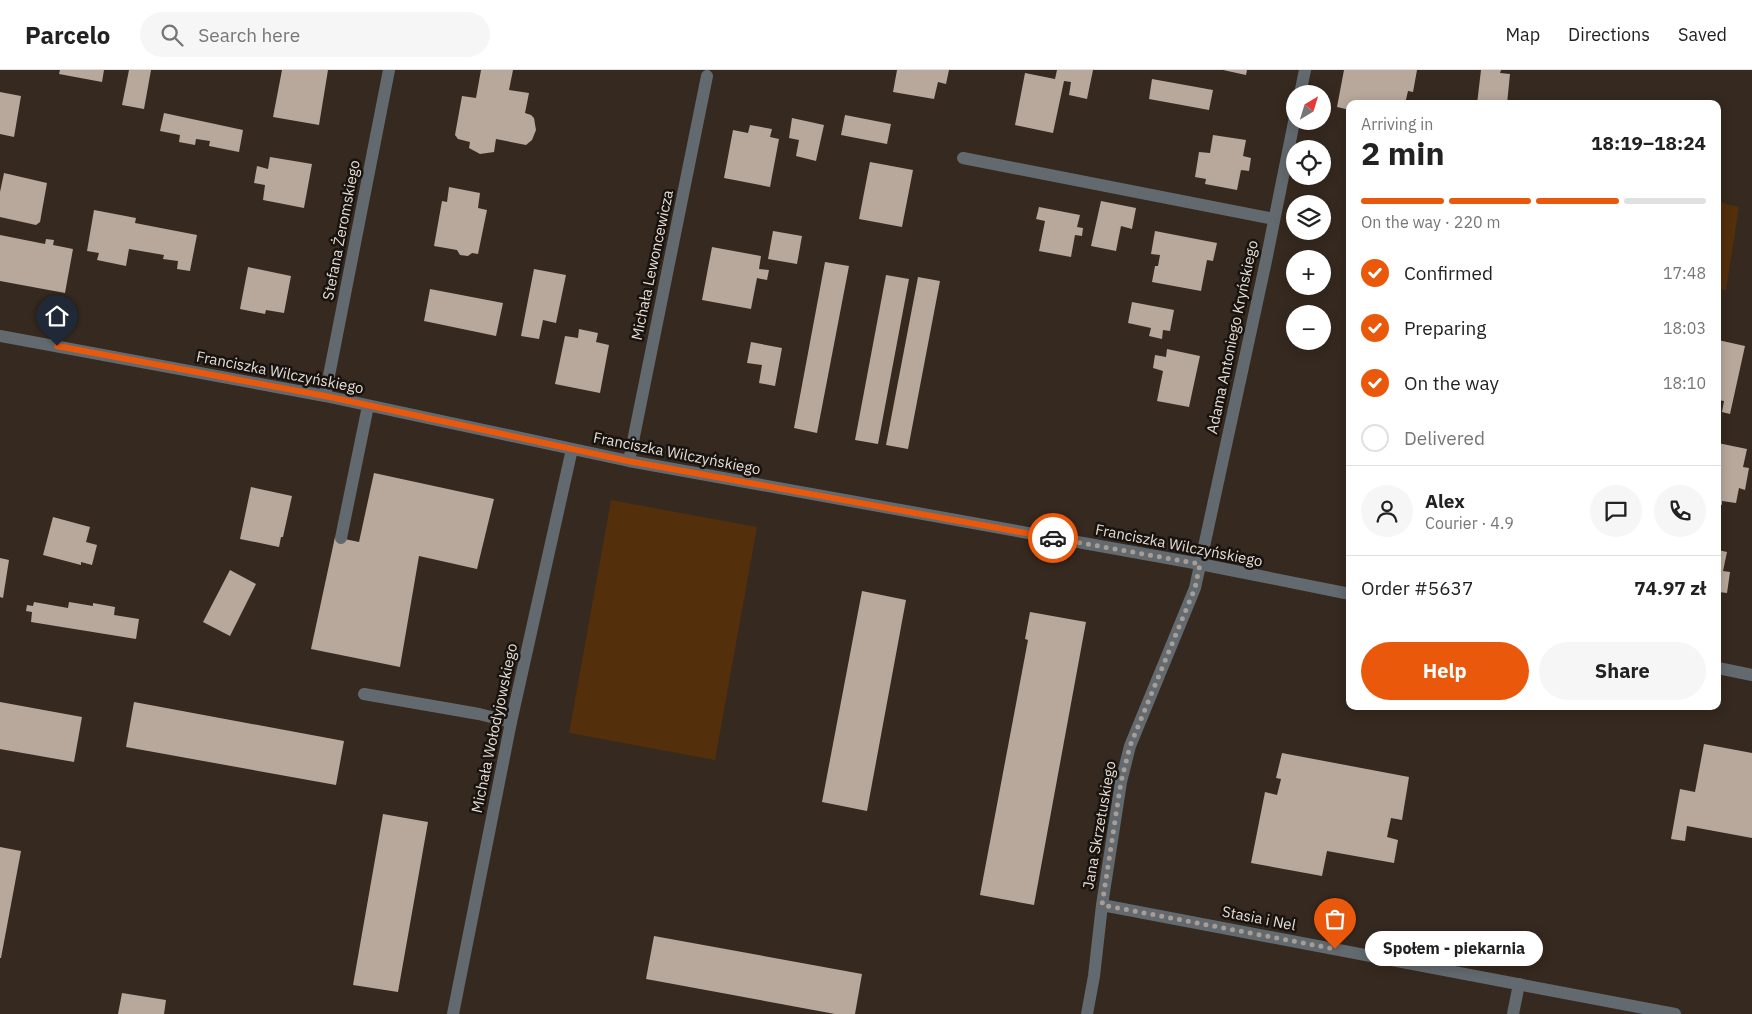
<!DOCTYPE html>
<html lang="en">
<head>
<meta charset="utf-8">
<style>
	:root { --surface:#fff; --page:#f6f6f6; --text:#222; --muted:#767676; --line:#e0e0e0; --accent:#ea580c }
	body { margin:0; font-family:"IBM Plex Sans",sans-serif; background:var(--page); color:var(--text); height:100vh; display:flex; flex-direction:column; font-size:19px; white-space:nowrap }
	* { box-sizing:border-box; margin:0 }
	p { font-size:16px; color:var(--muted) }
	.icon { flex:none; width:28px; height:28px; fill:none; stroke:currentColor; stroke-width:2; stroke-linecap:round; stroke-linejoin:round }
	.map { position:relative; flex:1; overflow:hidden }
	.sheet { position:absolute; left:1346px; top:30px; width:375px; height:610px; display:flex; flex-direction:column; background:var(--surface); border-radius:10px; box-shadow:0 2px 12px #0003 }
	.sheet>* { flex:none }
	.needle { width:32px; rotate:38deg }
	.controls { position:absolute; left:1286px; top:15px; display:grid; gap:10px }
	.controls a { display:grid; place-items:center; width:45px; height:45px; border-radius:50%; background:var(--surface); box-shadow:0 2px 12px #0003; font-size:25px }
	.pin { position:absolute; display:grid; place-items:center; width:42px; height:42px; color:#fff; margin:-51px -21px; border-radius:50% 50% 50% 0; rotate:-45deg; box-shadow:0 0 5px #0007 }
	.pin .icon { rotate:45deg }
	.courier { position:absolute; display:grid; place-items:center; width:50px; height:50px; margin:-25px; border:4px solid #ea580c; border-radius:50%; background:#fff; color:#222; box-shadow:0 1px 6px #0007 }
	.bubble { position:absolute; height:35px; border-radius:18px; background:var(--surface); box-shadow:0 2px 12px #0003; font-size:16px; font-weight:700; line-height:35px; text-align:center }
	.headline em { font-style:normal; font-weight:700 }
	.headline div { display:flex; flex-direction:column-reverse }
	.headline { display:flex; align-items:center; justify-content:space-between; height:85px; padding:0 15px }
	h1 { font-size:32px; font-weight:700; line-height:38px }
	.bar { display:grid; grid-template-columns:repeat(4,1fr); gap:8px 5px; align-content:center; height:60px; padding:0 15px }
	.bar i { height:6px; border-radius:4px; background:var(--line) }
	.bar .selected { background:var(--accent) }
	.bar p { grid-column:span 4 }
	.line { display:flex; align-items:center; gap:12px; padding:0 15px; border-top:1px solid var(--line) }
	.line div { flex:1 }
	.round { display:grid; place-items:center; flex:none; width:52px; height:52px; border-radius:26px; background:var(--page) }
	ol { padding:0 15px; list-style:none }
	li { display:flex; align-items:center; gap:15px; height:55px }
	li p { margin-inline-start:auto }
	li .icon { padding:5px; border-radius:50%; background:var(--accent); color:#fff; stroke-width:4 }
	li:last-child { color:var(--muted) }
	li i { width:28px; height:28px; border:2px solid var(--line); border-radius:50% }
	.primary-button { display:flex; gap:10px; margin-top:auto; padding:10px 15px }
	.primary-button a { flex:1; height:58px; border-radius:30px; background:var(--accent); color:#fff; font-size:20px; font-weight:700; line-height:58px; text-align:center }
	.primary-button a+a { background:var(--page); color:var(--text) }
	header { display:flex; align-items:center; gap:30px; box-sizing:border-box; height:70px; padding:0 25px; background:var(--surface); border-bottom:1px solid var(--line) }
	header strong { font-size:24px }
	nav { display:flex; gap:28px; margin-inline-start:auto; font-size:18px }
	.search { width:350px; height:45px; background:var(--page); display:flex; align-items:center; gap:12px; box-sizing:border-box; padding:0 18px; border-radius:28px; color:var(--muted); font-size:19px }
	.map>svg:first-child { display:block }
	.green { fill:#532f0b }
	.building { fill:#b8a89b }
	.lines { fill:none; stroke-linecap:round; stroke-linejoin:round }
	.lane { stroke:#636a6f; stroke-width:12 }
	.street { stroke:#636a6f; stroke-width:12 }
	.done { stroke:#a79d95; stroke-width:5; stroke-dasharray:0 9 }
	.route { stroke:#ea580c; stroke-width:6 }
	.labels { text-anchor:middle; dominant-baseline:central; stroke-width:5; stroke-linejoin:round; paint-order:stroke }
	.street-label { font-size:15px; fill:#e4dcd5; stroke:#19130f }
</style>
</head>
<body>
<header>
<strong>Parcelo</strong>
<div class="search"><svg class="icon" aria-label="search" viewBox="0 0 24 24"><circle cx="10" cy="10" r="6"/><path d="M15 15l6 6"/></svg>Search here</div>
<nav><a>Map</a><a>Directions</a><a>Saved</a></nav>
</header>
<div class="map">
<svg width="1752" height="944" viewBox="0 0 1752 944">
	<rect width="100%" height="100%" fill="#36291f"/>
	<path class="green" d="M1718 132 1739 137 1726 220 1718 218Z
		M611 430 757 457 715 690 569 663Z"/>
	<path class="building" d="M60 0H104L102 12 59 4Z
		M129 0H151L144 39 122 35Z
		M282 0H328L319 55 273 47Z
		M481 0H513L509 20 529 23 525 43 531 45 534 48 536 60 532 70 526 75 496 69 494 82 480 84 469 78 470 72 458 69 455 65 462 26 476 28Z
		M897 0H949L946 14 938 12 934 29 893 22Z
		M1057 0H1093L1087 29 1069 25 1071 12 1064 11 1053 63 1015 55 1025 3 1055 9Z
		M1223 0H1247L1246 5Z
		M1344 0H1417L1413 22 1408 21 1405 34H1350V40L1337 37Z
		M1481 0H1501L1500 3 1510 4 1507 34H1477Z
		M1152 9 1213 20 1209 40 1149 29Z
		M0 22 21 26 14 67 0 64Z
		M164 43 243 60 239 82 209 76 210 71 196 69 195 75 179 72 180 65 160 61Z
		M845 45 891 54 887 74 841 65Z
		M792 48 824 55 816 91 796 86 799 70 789 68Z
		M750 55 772 59 770 67 779 69 770 117 724 108 733 60 748 63Z
		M1213 65 1246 70 1243 86 1251 88 1249 101 1241 100 1237 120 1205 114 1206 109 1195 107 1199 82 1210 83Z
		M270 87 312 94 304 138 263 130 265 115 254 113 257 96 268 99Z
		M870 92 913 100 902 157 859 149Z
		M4 103 47 113 40 152 36 155 0 147V122Z
		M449 117 480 123 478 138 487 140 478 184 472 183 468 186 460 185 457 180 434 176 442 131 447 132Z
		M1101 131 1136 138 1132 159 1121 156 1116 181 1091 176Z
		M1039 137 1080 145 1077 157 1083 158 1082 166 1075 165 1071 187 1039 181 1045 151 1036 149Z
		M94 140 136 148 135 153 197 165 190 201 177 199 178 191 163 189 164 185 129 179 126 196 97 190 99 183 87 181Z
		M773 161 802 166 797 194 768 189Z
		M1155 161 1217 173 1213 191 1207 190 1201 221 1152 212 1155 196H1158L1160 185 1151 184Z
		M0 165 45 174 46 169 54 170 53 175 73 179 65 223 0 211Z
		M712 177 761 186 759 199 769 200 767 210 757 208 751 239 702 230Z
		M825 192 849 196 817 363 794 358Z
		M248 197 291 206 284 243 266 240 265 244 240 239Z
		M534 199 566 205 556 253 543 250 539 269 521 266Z
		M886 205 909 209 878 374 855 370Z
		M918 207 940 211 908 379 886 375Z
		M430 219 503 233 496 266 424 251Z
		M1132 232 1174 240 1170 261 1163 260 1162 269 1149 266 1151 258 1128 253Z
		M579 259 598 263 596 272 609 275 600 323 555 314 565 266 578 268Z
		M1718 270 1745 276 1730 344 1722 342 1724 331 1718 330Z
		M751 272 782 278 775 316 759 313 762 295 747 293Z
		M1167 279 1200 286 1189 337 1157 331 1163 301 1153 298 1155 285 1166 287Z
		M1718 373 1747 379 1743 397 1749 398 1745 420 1739 418 1736 433 1722 431V435L1718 434Z
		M374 403 494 429 477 499 419 486 400 597 311 579 335 467 359 472Z
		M251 417 292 426 283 467H281L279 477 240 469Z
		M53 447 90 457 86 472 97 475 92 495 81 492V495L43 485Z
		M1718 480 1727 482 1723 501 1730 502 1727 523 1719 522V527Z
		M0 488 9 490 3 528 0 527Z
		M230 500 256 514 230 566 203 552Z
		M862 521 906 530 867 741 822 732Z
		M34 532 68 538 69 532 93 536V533L115 537 114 545 139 549 136 569 31 552 32 542 26 541 27 535 33 536Z
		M1030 542 1086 552 1034 835 980 825 1028 570 1025 569Z
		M0 632 82 647 74 692 0 679Z
		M134 632 344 671 336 715 126 677Z
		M1704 674 1752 683V768L1687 756 1685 771 1671 769 1680 719 1695 722Z
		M1282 683 1409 707 1402 750 1391 748 1387 767 1398 770 1394 793 1327 781 1322 806 1251 793 1265 722 1277 725 1281 709 1276 708Z
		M383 744 428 752 398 922 353 915Z
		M0 777 21 781 1 888H0Z
		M654 866 862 904 855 944H835L646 909Z
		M122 923 166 930 164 944H118Z"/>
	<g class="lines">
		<path class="lane" d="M364 624 479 644 511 652
			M1513 944 1519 914"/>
		<path class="street" d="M1300 24 1305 0
			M963 88 1274 149
			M0 266 325 326 629 391 1200 494 1350 524
			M325 326 389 0
			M629 391 707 6
			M341 468 368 336
			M1718 598 1752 605
			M1102 835 1675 944
			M453 944 511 652 572 379
			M1087 944 1094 906 1102 835 1121 712 1130 676 1195 518 1266 191 1295 47"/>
	</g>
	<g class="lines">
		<path class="done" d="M1053 468 1200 494 1195 518 1130 676 1121 712 1102 835 1335 879"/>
		<path class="route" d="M57 276 325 326 628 391 1053 468"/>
	</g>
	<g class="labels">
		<g class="street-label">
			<text transform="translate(341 160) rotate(-79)">Stefana Żeromskiego</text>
			<text transform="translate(652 195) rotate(-78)">Michała Lewoncewicza</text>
			<text transform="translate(1232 267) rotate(-78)">Adama Antoniego Kryńskiego</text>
			<text transform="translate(280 302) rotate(11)">Franciszka Wilczyńskiego</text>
			<text transform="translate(677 383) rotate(11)">Franciszka Wilczyńskiego</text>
			<text transform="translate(1179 475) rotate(11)">Franciszka Wilczyńskiego</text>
			<text transform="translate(494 658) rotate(-78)">Michała Wołodyjowskiego</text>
			<text transform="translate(1099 755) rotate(-80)">Jana Skrzetuskiego</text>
			<text transform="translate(1259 848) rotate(11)">Stasia i Nel</text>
		</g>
	</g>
</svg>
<div class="controls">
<a><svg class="needle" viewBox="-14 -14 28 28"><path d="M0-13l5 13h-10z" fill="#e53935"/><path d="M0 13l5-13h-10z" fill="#767676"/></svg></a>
<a><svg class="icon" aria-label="locate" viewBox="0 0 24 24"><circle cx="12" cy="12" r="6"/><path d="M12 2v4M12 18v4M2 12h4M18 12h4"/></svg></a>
<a><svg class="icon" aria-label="layers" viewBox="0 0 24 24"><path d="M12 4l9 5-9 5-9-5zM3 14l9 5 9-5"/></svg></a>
<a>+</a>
<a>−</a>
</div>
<div class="pin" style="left:1335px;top:879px;background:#ea580c"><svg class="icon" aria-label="bag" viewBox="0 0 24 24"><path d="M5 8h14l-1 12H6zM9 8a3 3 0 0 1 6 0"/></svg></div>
<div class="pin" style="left:57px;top:276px;background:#1f2937"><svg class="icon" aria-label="home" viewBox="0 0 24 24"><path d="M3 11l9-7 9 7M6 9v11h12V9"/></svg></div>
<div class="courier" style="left:1053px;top:468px"><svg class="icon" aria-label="car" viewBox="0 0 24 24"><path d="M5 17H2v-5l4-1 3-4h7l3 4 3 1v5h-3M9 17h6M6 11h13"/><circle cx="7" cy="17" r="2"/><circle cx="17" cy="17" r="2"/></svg></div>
<div class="bubble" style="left:1365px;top:861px;width:178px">Społem - piekarnia</div>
<section class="sheet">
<div class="headline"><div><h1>2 min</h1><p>Arriving in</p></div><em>18:19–18:24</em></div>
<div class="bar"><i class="selected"></i><i class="selected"></i><i class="selected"></i><i></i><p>On the way · 220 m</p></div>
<ol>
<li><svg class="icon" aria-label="check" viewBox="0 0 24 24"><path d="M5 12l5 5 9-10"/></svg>Confirmed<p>17:48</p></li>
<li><svg class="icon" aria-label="check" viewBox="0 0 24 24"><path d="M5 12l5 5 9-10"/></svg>Preparing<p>18:03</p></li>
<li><svg class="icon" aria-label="check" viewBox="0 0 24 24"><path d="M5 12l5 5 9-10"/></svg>On the way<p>18:10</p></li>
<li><i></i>Delivered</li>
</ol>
<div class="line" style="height:90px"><a class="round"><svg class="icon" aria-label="person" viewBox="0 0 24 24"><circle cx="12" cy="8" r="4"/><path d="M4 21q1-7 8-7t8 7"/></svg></a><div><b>Alex</b><p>Courier · 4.9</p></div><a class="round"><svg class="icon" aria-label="chat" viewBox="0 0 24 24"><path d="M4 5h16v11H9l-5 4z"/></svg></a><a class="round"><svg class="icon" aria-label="phone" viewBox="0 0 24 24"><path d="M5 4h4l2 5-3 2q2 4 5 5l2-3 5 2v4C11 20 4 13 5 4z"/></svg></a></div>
<div class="line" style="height:65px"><div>Order #5637</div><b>74.97 zł</b></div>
<div class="primary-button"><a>Help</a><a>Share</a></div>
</section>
</div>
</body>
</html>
